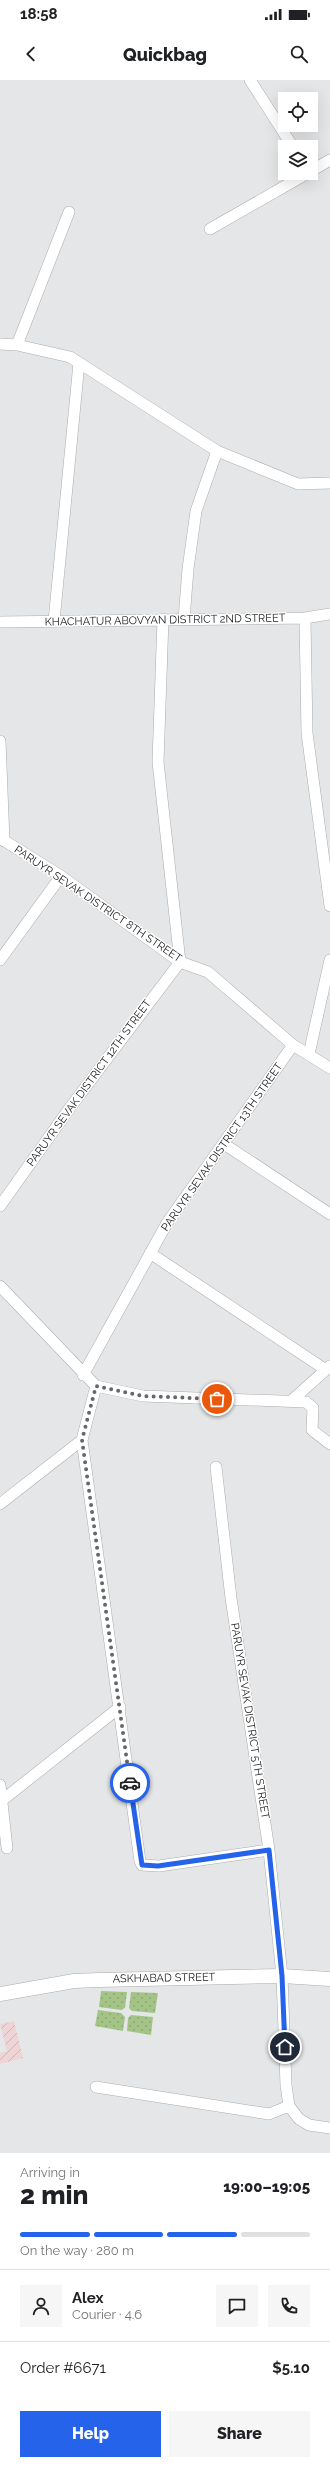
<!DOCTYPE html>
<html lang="en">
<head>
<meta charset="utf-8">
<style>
	:root { --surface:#fff; --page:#f6f6f6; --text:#202124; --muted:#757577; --line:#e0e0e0; --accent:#2563eb }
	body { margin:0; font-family:Raleway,sans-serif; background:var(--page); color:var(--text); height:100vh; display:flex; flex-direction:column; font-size:15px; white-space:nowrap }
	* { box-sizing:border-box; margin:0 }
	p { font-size:13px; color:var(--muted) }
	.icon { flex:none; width:22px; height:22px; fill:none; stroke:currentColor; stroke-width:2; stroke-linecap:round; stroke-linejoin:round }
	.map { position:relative; height:2073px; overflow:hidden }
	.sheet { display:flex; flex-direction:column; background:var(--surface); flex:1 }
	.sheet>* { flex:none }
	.tools { position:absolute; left:278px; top:12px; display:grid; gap:8px }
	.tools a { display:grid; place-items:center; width:40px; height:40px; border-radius:0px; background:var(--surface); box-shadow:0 4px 16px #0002; font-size:20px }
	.pin { position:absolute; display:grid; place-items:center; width:34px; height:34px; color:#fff; margin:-17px; border:2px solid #fff; border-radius:50%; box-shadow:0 1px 4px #0007 }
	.courier { position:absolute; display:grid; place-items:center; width:40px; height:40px; margin:-20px; border:3px solid #2563eb; border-radius:50%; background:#fff; color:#222; box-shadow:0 1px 5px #0007 }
	.head em { font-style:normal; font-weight:800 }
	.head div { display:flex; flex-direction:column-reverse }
	.head { display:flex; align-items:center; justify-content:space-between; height:68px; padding:0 20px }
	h1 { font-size:26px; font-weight:800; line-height:30px }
	.bar { display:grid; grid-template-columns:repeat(4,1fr); gap:6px 4px; align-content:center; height:48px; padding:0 20px }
	.bar i { height:5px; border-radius:3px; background:var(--line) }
	.bar .active { background:var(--accent) }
	.bar p { grid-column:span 4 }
	.line { display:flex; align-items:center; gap:10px; padding:0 20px; border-top:1px solid var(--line) }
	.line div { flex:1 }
	.round { display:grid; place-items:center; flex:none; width:42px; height:42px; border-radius:0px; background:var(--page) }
	.cta { display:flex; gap:8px; margin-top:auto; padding:8px 20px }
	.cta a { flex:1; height:46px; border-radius:0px; background:var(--accent); color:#fff; font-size:16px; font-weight:800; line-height:46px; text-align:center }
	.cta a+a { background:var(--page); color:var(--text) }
	.status { display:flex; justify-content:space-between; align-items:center; height:28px; padding:0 20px; background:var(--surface); direction:ltr }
	.status svg { height:11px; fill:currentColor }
	header { display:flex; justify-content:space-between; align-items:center; height:52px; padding:0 20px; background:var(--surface); font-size:18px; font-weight:800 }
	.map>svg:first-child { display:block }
	.industrial { fill:url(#industrial-furrows) }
	.grass { fill:url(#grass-dots) }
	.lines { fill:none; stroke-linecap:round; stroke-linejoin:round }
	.minor-casing { stroke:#abacae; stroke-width:12 }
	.tertiary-casing { stroke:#abacae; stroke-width:15 }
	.minor { stroke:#fff; stroke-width:11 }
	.tertiary { stroke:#fff; stroke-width:14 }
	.done { stroke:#666768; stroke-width:4; stroke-dasharray:0 7.2 }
	.route { stroke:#2563eb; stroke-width:5 }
	.labels { text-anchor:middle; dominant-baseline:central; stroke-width:3; stroke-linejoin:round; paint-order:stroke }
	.street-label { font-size:11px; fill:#222223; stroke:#fff }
</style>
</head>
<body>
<div class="status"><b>18:58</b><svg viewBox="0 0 49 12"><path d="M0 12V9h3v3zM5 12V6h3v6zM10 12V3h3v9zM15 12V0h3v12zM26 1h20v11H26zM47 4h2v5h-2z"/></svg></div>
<header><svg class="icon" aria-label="back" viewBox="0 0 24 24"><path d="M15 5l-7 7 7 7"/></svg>Quickbag<svg class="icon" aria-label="search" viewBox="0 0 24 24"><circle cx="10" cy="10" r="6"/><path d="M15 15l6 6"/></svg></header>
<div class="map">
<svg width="330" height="2073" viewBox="0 0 330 2073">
	<defs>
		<pattern id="industrial-furrows" width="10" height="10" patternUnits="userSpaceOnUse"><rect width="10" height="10" fill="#efd4d5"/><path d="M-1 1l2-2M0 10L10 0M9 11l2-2" fill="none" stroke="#cdb6b7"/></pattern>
		<pattern id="grass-dots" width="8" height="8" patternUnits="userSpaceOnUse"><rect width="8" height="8" fill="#a4c487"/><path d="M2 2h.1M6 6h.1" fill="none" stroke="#8da874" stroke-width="1.8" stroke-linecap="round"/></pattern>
	</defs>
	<rect width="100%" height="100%" fill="#e5e6e7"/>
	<path class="industrial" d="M14 1941 23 1978 0 1984V1973L7 1971 0 1944Z"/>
	<path class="grass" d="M101 1911 127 1912 125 1928 121 1930 99 1927Z
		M131 1912 158 1913 155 1933 132 1931 129 1928Z
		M98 1930 121 1933 125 1937 123 1951 95 1946Z
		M131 1935 153 1937 151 1955 127 1951 128 1938Z"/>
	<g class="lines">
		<defs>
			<path id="minor" d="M250 0 293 67
				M311 91 330 80
				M210 149 308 93
				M0 264 17 265 70 277 217 371 298 404 330 403
				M17 265 69 132
				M305 538 307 653 330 826
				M184 539 188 489 196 431 217 371
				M54 541 79 283
				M0 542 305 538 330 534
				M0 661 4 761
				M0 758 61 796 180 882 208 892 293 965 330 988
				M0 880 61 796
				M309 974 330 880
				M224 1064 330 1134
				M0 1126 69 1029 180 882 158 682 163 539
				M150 1173 326 1290
				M0 1206 96 1306 143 1316 306 1322 313 1328 312 1350 330 1364
				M83 1295 167 1143 293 965
				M96 1306 82 1360 140 1781 142 1785 159 1786 269 1770
				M291 1321 330 1286
				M216 1387 231 1518 269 1770 282 1896 286 2005 289 2026 299 2039 309 2045 330 2048
				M0 1424 82 1360
				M0 1705 7 1768
				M0 1722 120 1627
				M96 2007 269 2034 289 2026"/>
			<path id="tertiary" d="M0 1914 74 1901 99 1900 282 1896 330 1899"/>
		</defs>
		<use href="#minor" class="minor-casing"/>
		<use href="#tertiary" class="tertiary-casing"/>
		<use href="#minor" class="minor"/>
		<use href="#tertiary" class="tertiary"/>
	</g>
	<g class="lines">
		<path class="done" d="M130 1703 82 1360 96 1306 143 1316 217 1319"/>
		<path class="route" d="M130 1703 142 1785 158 1786 269 1770 282 1896 285 1967"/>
	</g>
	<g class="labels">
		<g class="street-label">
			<text transform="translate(165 540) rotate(-1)">KHACHATUR ABOVYAN DISTRICT 2ND STREET</text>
			<text transform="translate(98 824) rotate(34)">PARUYR SEVAK DISTRICT 8TH STREET</text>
			<text transform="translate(89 1003) rotate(-54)">PARUYR SEVAK DISTRICT 12TH STREET</text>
			<text transform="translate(222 1067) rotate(-55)">PARUYR SEVAK DISTRICT 13TH STREET</text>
			<text transform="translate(250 1641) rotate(81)">PARUYR SEVAK DISTRICT 5TH STREET</text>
			<text transform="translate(164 1898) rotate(-1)">ASKHABAD STREET</text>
		</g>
	</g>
</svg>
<div class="tools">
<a><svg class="icon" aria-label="locate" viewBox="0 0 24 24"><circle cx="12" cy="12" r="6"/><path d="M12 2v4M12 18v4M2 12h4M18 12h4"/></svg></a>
<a><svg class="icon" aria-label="layers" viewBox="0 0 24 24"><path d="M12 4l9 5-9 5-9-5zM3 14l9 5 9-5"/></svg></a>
</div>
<div class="pin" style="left:217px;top:1319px;background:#ea580c"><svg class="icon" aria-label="bag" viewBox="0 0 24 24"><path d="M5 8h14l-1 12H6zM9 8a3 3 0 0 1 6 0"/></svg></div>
<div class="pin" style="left:285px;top:1967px;background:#1f2937"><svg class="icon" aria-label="home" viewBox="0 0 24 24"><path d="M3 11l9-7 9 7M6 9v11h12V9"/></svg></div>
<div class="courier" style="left:130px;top:1703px"><svg class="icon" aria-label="car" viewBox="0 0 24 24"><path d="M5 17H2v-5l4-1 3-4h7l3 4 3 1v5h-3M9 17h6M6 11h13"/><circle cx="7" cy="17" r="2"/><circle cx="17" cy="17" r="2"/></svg></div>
</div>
<section class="sheet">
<div class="head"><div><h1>2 min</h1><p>Arriving in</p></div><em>19:00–19:05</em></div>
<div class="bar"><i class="active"></i><i class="active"></i><i class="active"></i><i></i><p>On the way · 280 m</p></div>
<div class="line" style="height:72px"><a class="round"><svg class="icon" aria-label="person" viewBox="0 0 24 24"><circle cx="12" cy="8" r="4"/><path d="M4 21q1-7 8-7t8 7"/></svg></a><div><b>Alex</b><p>Courier · 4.6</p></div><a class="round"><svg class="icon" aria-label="chat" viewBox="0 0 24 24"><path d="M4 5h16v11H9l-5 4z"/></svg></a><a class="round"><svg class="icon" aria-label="phone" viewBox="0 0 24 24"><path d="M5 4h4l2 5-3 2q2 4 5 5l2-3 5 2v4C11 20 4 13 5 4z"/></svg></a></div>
<div class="line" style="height:52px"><div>Order #6671</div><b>$5.10</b></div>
<div class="cta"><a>Help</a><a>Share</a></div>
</section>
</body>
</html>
